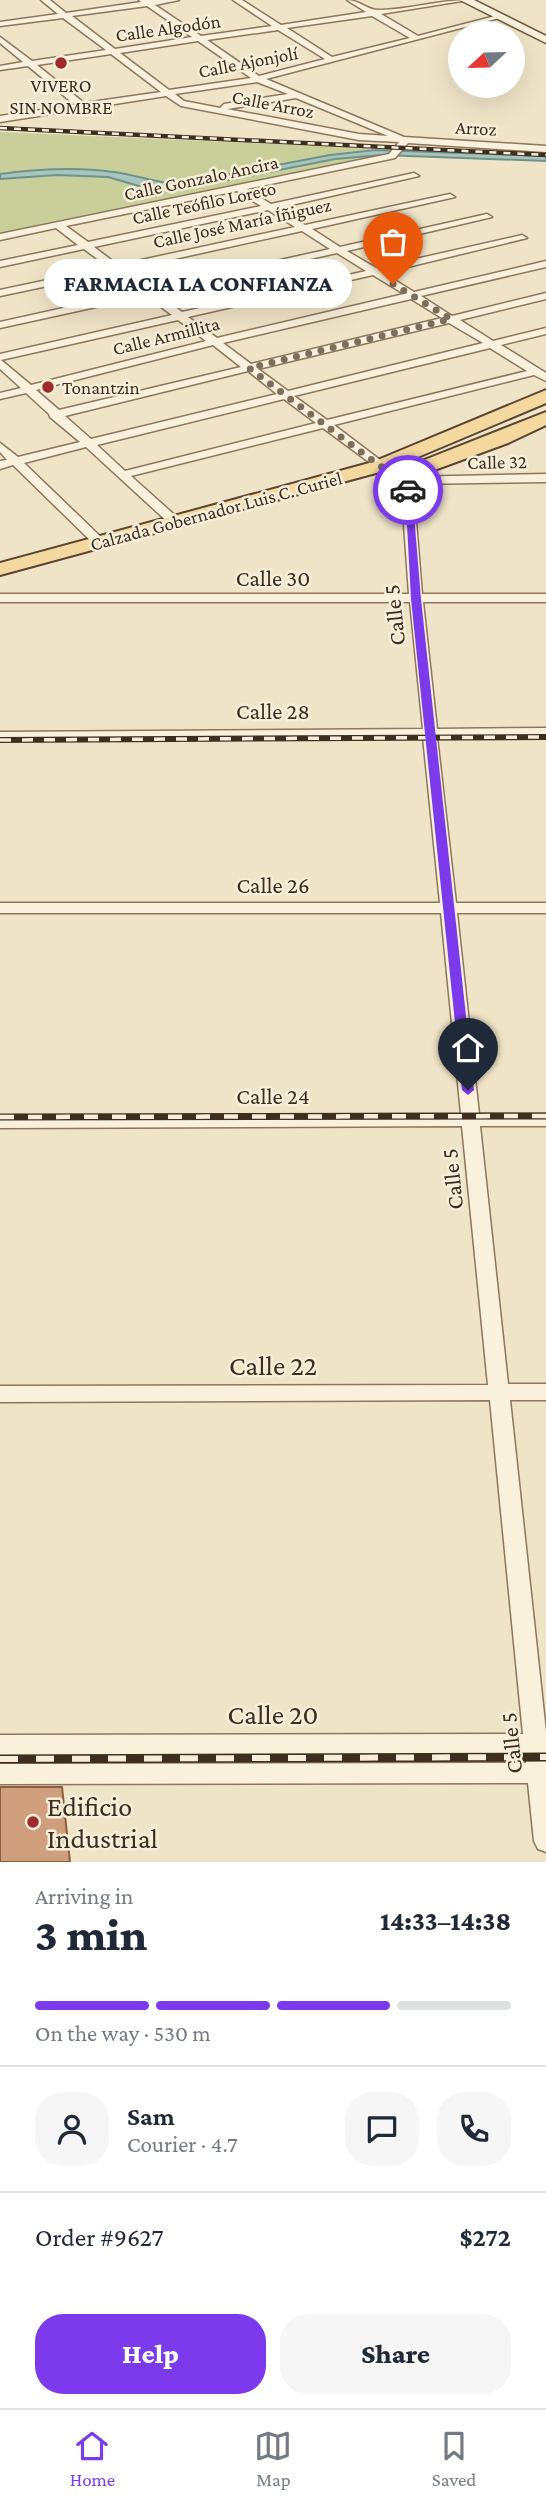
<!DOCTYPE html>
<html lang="en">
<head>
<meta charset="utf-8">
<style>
	:root { --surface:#fff; --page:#f6f6f7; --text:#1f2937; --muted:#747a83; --line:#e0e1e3; --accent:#7c3aed }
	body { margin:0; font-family:"Crimson Pro",serif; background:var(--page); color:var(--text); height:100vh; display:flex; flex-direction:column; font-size:26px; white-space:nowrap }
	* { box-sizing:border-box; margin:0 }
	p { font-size:23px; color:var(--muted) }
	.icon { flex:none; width:38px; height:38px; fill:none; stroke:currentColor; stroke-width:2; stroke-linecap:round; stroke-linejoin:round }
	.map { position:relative; height:1862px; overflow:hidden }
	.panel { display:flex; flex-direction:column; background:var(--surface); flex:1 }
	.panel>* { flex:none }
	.needle { width:46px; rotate:248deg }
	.tools { position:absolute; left:448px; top:21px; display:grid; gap:14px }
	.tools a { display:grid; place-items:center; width:77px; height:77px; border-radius:50%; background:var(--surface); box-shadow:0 7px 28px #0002; font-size:35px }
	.pin { position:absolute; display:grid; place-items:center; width:60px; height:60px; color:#fff; margin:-72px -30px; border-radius:50% 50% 50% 0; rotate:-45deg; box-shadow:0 0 7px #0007 }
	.pin .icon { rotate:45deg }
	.courier { position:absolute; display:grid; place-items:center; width:70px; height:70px; margin:-35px; border:5px solid #7c3aed; border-radius:50%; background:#fff; color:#222; box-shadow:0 2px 9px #0007 }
	.bubble { position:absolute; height:49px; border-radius:24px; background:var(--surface); box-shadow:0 7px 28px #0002; font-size:23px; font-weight:800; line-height:49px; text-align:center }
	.summary em { font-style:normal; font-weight:800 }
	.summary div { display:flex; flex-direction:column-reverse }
	.summary { display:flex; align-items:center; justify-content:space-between; height:119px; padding:0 35px }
	h1 { font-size:46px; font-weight:800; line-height:52px }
	.bar { display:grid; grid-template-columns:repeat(4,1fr); gap:10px 7px; align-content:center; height:84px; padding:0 35px }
	.bar i { height:9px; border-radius:5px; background:var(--line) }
	.bar .current { background:var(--accent) }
	.bar p { grid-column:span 4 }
	.line { display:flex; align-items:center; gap:18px; padding:0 35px; border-top:2px solid var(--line) }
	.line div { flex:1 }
	.round { display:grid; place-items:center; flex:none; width:74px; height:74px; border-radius:28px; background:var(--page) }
	.action { display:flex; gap:14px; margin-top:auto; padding:14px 35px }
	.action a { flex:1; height:80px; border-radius:28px; background:var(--accent); color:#fff; font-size:28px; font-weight:800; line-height:80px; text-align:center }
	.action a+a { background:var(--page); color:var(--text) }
	.tab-bar { display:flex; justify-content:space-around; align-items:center; height:98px; border-top:2px solid var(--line); background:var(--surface); font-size:19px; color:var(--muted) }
	.tab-bar a { display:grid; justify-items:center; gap:4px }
	.tab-bar .current { color:var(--accent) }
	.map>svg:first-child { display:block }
	.green { fill:#c9cf9b }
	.water { fill:#a9c4bc; stroke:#6f938a; stroke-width:2 }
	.building { fill:#cf9f7d; stroke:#8d5f41; stroke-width:2 }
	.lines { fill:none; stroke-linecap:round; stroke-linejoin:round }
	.street-casing { stroke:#8d765c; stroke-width:3 }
	.secondary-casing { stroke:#6f573f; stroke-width:3 }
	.primary-casing { stroke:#5b4430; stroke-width:4 }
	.street { fill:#faf1dc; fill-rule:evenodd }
	.secondary { fill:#faf1dc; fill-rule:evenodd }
	.primary { fill:#f3d9a0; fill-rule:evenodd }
	.rail-far3-casing { stroke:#3d2e20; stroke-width:4.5 }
	.rail-far2-casing { stroke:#3d2e20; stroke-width:6 }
	.rail-far1-casing { stroke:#3d2e20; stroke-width:7 }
	.rail-casing { stroke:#3d2e20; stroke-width:9 }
	.rail-far3 { stroke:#f7eed8; stroke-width:2.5; stroke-dasharray:7; stroke-linecap:butt }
	.rail-far2 { stroke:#f7eed8; stroke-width:3.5; stroke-dasharray:11; stroke-linecap:butt }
	.rail-far1 { stroke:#f7eed8; stroke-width:4.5; stroke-dasharray:14; stroke-linecap:butt }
	.rail { stroke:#f7eed8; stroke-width:6; stroke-dasharray:18; stroke-linecap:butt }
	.route { fill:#7c3aed }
	.done { stroke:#7c6e5b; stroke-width:7; stroke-dasharray:0 12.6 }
	.poi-dot { fill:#9e2a2b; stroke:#f7eed8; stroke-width:2.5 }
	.labels { text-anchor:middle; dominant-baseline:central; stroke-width:5; stroke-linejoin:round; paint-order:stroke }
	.far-street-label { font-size:19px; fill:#3d2e20; stroke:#f7eed8 }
	.far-poi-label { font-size:19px; fill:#3d2e20; stroke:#f7eed8 }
	.street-label { font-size:23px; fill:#3d2e20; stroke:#f7eed8 }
	.near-street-label { font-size:28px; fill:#3d2e20; stroke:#f7eed8 }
	.near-poi-label { font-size:28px; fill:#3d2e20; stroke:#f7eed8; text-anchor:start }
</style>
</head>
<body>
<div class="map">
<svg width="546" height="1862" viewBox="0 0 546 1862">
	<rect width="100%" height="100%" fill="#f0e4c8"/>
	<path class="green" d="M0 132 368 148 377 157 0 233Z"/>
	<path class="water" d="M375 150 546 156V161L381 155 335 159 184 189 139 186 108 177 57 175 0 179V174C37 169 77 167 114 172 136 175 156 183 178 184L330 155Z"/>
	<path class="building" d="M0 1787H62L70 1862H0Z"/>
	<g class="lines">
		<defs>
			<path id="street" d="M41 0H50L66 13 141 2 139 0H179L155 5 201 36 272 26 233 0H242L281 25 366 12 347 0C359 0 367 10 378 10 408 10 438 0 468 0L381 14 418 36 499 15 503 17 266 79 404 137 546 146V152L408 143 395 158 247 189 271 204 414 173 419 176 278 208 305 225 450 194 455 197 312 229 340 247 487 214 492 217 347 251 376 268 522 235 527 238 383 273 414 292 546 261V267L421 296 452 316 546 293V299L460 320 493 341 546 328V334L501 345 546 373V381L534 375 334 425 400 475 408 477 546 474V482L413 484 422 594H546V602H423L437 729 546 728V736L437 737 456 903H546V913H457L479 1114H546V1126H480L508 1384H546V1400H510L546 1732V1852L538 1849 534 1841 528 1783 0 1784V1764L526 1763 525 1754 0 1755V1735L523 1734 490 1400 0 1402V1386L488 1385 462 1126 0 1128V1116L461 1114 441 913H0V903H440L423 737 0 740V732L423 729 410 602H0V594H409L401 483 392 479 323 428 131 476 179 519V525H171L86 447 24 463 103 539V545H95L13 465 0 469V461L7 460 0 452V443L18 457 80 442 50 417 49 414 26 393 0 399V393L21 388 0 369V354L172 315 146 296 0 328V322L140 291 114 272 0 296V290L108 267 84 249 0 267V261L78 245 56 228 0 240V234L389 154 399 142 359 140 181 106 166 96 0 122V116L75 105 28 66 0 70V66L23 62 0 43V37L32 61 106 50 63 18 0 26V22L58 14ZM147 6 192 37 115 49 72 16ZM372 16 410 38 332 57 287 28ZM278 30 325 59 259 76 207 40ZM198 41 251 78 169 90 120 53ZM111 54 161 92 84 103 37 65ZM257 82 288 94 224 104 220 108 184 101 175 94ZM296 98 388 136 359 134 227 109ZM237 191 261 206 88 242 66 226ZM268 210 295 227 118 265 94 247ZM302 231 330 249 150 289 124 270ZM337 253 366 271 182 312 156 293ZM373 275 404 294 217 338 188 317ZM411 299 442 318 251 364 223 343ZM178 320 206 341 31 385 1 360ZM449 323 483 343 288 391 258 369ZM213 345 241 367 59 410 36 390ZM490 348 527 371 327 420 294 396ZM248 371 277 394 91 439 65 416ZM284 399 316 423 125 471 97 445Z"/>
			<path id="secondary" d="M460 0H474L546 36V43Z"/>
			<path id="primary" d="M546 390V403L387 470 0 575V563L373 462Z
				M546 412V425L508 443 418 476H404L401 472 404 468Z"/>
		</defs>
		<use href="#street" class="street-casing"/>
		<use href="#secondary" class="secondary-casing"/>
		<use href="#primary" class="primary-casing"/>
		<use href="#street" class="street"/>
		<use href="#secondary" class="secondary"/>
		<use href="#primary" class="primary"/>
		<defs>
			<path id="rail-far3" d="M0 128 546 155"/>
			<path id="rail-far2" d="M0 740 546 737"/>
			<path id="rail-far1" d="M0 1117 546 1116"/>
			<path id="rail" d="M0 1759 546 1757"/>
		</defs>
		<use href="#rail-far3" class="rail-far3-casing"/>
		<use href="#rail-far2" class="rail-far2-casing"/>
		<use href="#rail-far1" class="rail-far1-casing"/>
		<use href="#rail" class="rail-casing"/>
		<use href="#rail-far3" class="rail-far3"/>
		<use href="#rail-far2" class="rail-far2"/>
		<use href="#rail-far1" class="rail-far1"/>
		<use href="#rail" class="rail"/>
	</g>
	<path class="route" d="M405 488 412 490 421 599 474 1090 468 1095 462 1090 411 599Z"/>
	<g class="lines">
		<path class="done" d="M393 284 451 319 249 368 380 466 407 481 408 490"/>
	</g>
	<g class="poi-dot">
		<circle cx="61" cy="63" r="7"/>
		<circle cx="48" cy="387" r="7"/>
		<circle cx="33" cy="1822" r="7"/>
	</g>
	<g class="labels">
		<g class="far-street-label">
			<text transform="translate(168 28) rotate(-8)">Calle Algodón</text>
			<text transform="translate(248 62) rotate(-11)">Calle Ajonjolí</text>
			<text transform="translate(273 104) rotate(11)">Calle Arroz</text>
			<text transform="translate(476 128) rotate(3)">Arroz</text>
			<text transform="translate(201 178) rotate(-12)">Calle Gonzalo Ancira</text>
			<text transform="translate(204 203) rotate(-12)">Calle Teófilo Loreto</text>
			<text transform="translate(242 223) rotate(-12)">Calle José María Íñiguez</text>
			<text transform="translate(166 336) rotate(-14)">Calle Armillita</text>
			<text transform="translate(497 462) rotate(-1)">Calle 32</text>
			<text transform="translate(216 511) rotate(-15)">Calzada Gobernador Luis C. Curiel</text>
		</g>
		<g class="far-poi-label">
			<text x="61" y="85">VIVERO<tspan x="61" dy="22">SIN NOMBRE</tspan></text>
			<text x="62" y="387" text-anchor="start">Tonantzin</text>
		</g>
		<g class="street-label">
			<text x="273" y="578">Calle 30</text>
			<text transform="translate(394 615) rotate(-96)">Calle 5</text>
			<text x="273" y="711">Calle 28</text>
			<text x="273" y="885">Calle 26</text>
			<text x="273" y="1096">Calle 24</text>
			<text transform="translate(452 1179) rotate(-96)">Calle 5</text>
			<text transform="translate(511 1743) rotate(-96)">Calle 5</text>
		</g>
		<g class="near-street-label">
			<text x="273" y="1365">Calle 22</text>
			<text x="273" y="1714">Calle 20</text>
		</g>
		<g class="near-poi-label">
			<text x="47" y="1806">Edificio<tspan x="47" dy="32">Industrial</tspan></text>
		</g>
	</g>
</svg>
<div class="tools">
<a><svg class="needle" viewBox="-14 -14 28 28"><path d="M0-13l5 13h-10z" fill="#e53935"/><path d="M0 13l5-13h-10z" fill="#747a83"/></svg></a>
</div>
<div class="pin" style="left:393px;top:284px;background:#ea580c"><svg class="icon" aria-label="bag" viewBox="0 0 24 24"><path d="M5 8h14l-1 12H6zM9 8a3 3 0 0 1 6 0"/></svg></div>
<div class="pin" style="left:468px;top:1090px;background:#1f2937"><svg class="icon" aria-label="home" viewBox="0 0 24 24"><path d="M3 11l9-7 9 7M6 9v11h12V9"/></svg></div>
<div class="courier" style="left:408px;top:490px"><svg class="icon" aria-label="car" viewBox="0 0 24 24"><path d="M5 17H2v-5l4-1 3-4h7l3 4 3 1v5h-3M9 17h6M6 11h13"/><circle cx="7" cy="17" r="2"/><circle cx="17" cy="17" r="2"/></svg></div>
<div class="bubble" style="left:44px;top:259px;width:308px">FARMACIA LA CONFIANZA</div>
</div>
<section class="panel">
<div class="summary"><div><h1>3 min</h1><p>Arriving in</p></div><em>14:33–14:38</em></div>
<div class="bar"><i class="current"></i><i class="current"></i><i class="current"></i><i></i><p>On the way · 530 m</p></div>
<div class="line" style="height:126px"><a class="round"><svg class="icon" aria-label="person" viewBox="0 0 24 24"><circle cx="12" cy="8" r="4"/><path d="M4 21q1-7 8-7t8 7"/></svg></a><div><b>Sam</b><p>Courier · 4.7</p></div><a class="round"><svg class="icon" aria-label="chat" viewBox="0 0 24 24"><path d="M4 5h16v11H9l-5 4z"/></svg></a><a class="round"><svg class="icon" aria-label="phone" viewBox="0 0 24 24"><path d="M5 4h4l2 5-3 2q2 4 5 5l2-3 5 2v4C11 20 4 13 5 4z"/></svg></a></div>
<div class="line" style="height:91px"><div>Order #9627</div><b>$272</b></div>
<div class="action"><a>Help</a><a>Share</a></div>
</section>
<nav class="tab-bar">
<a class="current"><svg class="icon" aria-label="home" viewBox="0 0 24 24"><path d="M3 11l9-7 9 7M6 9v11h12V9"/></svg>Home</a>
<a><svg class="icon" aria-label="map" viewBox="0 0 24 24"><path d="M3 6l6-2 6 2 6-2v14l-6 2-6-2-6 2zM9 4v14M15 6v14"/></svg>Map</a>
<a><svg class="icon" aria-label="saved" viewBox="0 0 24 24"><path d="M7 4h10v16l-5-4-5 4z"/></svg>Saved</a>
</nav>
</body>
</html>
